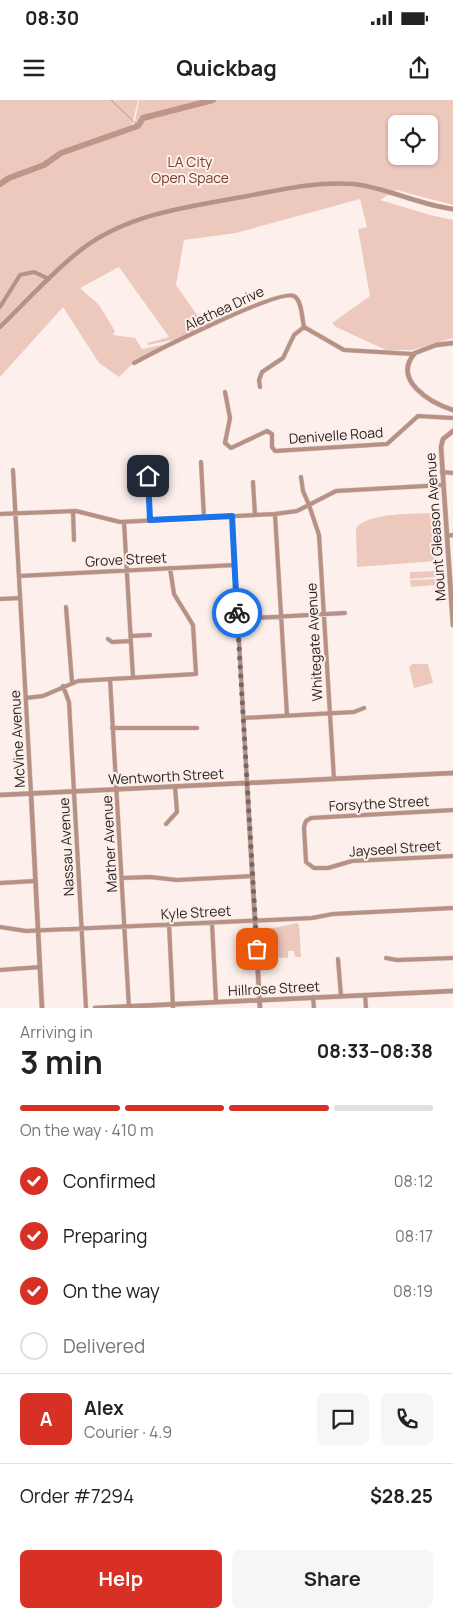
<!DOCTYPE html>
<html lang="en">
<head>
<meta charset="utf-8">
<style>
	:root { --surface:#fff; --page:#f6f6f6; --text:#222; --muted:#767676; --line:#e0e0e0; --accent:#d93025 }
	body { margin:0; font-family:Manrope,sans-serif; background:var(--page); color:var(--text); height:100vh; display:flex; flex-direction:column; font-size:19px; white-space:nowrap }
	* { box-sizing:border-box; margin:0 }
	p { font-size:16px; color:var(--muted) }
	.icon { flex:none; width:28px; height:28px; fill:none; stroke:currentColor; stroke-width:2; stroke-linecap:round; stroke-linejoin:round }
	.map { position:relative; height:908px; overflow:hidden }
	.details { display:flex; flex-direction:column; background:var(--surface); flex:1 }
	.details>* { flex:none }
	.controls { position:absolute; left:388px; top:15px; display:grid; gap:10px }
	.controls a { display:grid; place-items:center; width:50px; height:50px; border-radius:8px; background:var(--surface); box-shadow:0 1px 4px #0004; font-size:25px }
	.pin { position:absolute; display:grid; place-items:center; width:42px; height:42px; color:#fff; margin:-21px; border-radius:10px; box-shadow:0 2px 8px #0006 }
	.courier { position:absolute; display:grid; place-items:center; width:50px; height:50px; margin:-25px; border:4px solid #1a73e8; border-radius:50%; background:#fff; color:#222; box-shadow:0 1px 6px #0007 }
	.overview em { font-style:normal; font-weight:700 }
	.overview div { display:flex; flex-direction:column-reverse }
	.overview { display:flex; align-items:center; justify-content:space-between; height:85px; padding:0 20px }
	h1 { font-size:32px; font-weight:700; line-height:38px }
	.bar { display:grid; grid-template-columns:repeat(4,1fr); gap:8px 5px; align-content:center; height:60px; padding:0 20px }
	.bar i { height:6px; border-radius:4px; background:var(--line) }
	.bar .current { background:var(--accent) }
	.bar p { grid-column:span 4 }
	.line { display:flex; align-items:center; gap:12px; padding:0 20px; border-top:1px solid var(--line) }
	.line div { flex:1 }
	.round { display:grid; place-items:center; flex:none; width:52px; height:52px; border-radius:8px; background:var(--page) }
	ol { padding:0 20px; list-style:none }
	li { display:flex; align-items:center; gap:15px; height:55px }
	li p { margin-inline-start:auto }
	li .icon { padding:5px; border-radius:50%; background:var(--accent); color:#fff; stroke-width:4 }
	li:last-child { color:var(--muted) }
	li i { width:28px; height:28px; border:2px solid var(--line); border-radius:50% }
	.cta { display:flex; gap:10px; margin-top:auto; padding:10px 20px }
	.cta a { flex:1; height:58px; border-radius:8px; background:var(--accent); color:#fff; font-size:20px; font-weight:700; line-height:58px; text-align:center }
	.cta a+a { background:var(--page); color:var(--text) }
	.status { display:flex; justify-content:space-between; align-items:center; height:35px; padding:0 25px; background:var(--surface); direction:ltr }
	.status svg { height:14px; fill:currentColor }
	header { display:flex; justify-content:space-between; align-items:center; height:65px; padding:0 20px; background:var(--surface); font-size:22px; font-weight:700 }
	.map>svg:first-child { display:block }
	.green { fill:#ecc8bd; fill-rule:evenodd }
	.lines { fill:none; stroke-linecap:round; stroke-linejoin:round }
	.stream { stroke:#be9689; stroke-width:1 }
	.river { stroke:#be9689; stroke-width:6 }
	.minor-casing { stroke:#dbceca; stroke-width:5 }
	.tertiary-casing { stroke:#dbceca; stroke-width:5.5 }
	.minor { stroke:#b79184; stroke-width:4 }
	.tertiary { stroke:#b79184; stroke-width:4.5 }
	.done { stroke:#736864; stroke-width:5; stroke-dasharray:0 9 }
	.route { stroke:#1a73e8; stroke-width:6 }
	.labels { text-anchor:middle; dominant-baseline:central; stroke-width:4; stroke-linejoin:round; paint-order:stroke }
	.park-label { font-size:14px; fill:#763e2d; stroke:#fdf0ec }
	.street-label { font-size:14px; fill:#291e1a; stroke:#fdf0ec }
</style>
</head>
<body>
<div class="status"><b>08:30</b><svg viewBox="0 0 49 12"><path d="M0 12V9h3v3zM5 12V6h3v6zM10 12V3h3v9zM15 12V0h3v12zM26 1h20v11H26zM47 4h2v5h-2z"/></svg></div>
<header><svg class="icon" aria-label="menu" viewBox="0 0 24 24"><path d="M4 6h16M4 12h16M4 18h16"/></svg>Quickbag<svg class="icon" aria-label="share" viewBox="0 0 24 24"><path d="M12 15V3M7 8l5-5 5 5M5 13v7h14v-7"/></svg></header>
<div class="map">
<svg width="453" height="908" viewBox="0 0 453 908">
	<rect width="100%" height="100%" fill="#fdf0ec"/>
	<path class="green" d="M0 0H138L132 25 59 53V55L134 26 139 0H453V105L396 90 380 100 430 115 453 120V238L412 250H386L336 227 332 223 370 196 358 129 367 127 360 99 236 133 184 140 176 185 207 229 132 264 119 277 99 263 63 207 0 277ZM396 24H429V56H396ZM119 167 169 237 147 243 148 245 178 239 185 235 186 238 176 242 142 249 135 238 113 235 115 231 99 205 80 188Z
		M435 413 437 415 439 457 436 461 357 467 356 428C370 412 414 414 435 413Z
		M435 471 436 477 410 479V472Z
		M436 479V485L411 487 410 480Z
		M412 564H428L433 583 414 588 409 567Z
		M297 823 299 825 301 857H295L294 851H288V858L269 857V829Z"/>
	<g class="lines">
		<path class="stream" d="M111 0 138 26"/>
		<path class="river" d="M0 84 9 78 44 65 61 53 138 26 143 18 213 0"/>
		<defs>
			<path id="minor" d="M0 207 20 175 34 172 49 179
				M134 263C154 252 280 188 294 196 302 200 302 219 304 227
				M260 287 259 280 262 272 283 258 294 235 304 227 344 250 413 254
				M225 292 230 318 225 343 231 348 267 331 272 334V347L275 351 387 344 418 316 453 318
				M201 362 204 418
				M13 370 31 693
				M442 372 453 373
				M148 376 150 420
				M301 377 303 391 309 405
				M253 382 255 415
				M309 405 319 435 334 679
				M73 411 74 440
				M0 414 76 411 120 422 275 414 297 411 336 391 443 385
				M275 414 287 615
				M232 416 247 683
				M124 422 133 578
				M447 436 453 435
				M19 476 235 465
				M0 499 20 498
				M66 507 72 582
				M238 519 345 513
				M131 536 150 535
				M108 539 112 542 131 541
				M110 579 129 908
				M63 586 69 602 86 908
				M26 598 43 596 78 581 196 574 193 525 174 494 170 468
				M244 618 354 612 364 608
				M112 628H197
				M453 710 311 718 306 721 304 727 306 762 314 768H328L352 761 453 756
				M166 724 177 712 175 686
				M122 778 150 777 177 780 253 776
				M0 783 35 781
				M212 823 216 902
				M169 824 173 908
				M0 827 26 831 312 818 333 814 453 808
				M386 858 397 860 453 858
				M338 859 341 896
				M0 870 40 867
				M365 895 366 908
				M313 897 314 908"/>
			<path id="tertiary" d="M0 227C27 201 52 172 82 149 128 114 187 107 242 97 279 90 316 81 354 84 388 88 419 105 453 109
				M453 243 436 245 415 253C391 280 431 303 453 310
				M453 331 443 339 441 347 453 525
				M247 683 260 908
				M31 693 42 908
				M0 695 453 673
				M95 908 453 891"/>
		</defs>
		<use href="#minor" class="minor-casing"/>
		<use href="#tertiary" class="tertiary-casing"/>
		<use href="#minor" class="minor"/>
		<use href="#tertiary" class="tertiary"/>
	</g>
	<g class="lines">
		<path class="done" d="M237 513 257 849"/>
		<path class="route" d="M148 376 150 420 232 416 237 513"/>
	</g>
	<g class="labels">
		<g class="park-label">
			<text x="190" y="61">LA City<tspan x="190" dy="16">Open Space</tspan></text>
		</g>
		<g class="street-label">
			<text transform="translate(224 208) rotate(-25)">Alethea Drive</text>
			<text transform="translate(336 335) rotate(-4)">Denivelle Road</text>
			<text transform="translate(435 427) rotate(-94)">Mount Gleason Avenue</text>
			<text transform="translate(126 459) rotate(-3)">Grove Street</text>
			<text transform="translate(314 542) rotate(-93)">Whitegate Avenue</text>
			<text transform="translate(17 639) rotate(-93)">McVine Avenue</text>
			<text transform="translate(166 676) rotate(-3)">Wentworth Street</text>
			<text transform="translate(379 703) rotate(-3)">Forsythe Street</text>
			<text transform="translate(109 744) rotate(-93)">Mather Avenue</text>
			<text transform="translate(66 747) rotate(-93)">Nassau Avenue</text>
			<text transform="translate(395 748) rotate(-4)">Jayseel Street</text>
			<text transform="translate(196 812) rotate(-3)">Kyle Street</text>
			<text transform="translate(274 888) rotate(-3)">Hillrose Street</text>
		</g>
	</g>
</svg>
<div class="controls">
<a><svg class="icon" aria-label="locate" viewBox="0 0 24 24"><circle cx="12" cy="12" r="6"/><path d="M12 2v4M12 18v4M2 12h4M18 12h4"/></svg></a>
</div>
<div class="pin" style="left:257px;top:849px;background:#ea580c"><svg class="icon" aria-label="bag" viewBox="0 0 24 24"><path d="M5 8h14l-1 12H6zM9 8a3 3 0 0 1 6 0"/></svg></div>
<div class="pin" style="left:148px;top:376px;background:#1f2937"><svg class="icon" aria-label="home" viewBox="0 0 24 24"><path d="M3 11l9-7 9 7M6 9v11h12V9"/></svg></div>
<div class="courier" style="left:237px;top:513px"><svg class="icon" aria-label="bike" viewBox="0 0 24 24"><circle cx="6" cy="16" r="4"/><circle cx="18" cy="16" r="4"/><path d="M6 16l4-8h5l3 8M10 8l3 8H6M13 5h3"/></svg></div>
</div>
<section class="details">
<div class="overview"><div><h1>3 min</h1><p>Arriving in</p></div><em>08:33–08:38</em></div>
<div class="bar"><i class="current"></i><i class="current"></i><i class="current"></i><i></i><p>On the way · 410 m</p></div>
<ol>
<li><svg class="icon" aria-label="check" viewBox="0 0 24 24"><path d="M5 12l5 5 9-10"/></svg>Confirmed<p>08:12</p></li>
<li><svg class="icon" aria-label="check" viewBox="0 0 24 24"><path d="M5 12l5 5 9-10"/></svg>Preparing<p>08:17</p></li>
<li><svg class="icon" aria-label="check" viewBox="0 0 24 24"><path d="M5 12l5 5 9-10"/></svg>On the way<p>08:19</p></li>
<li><i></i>Delivered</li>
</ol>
<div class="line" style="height:90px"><b class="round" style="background:var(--accent);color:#fff">A</b><div><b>Alex</b><p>Courier · 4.9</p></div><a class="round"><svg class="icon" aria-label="chat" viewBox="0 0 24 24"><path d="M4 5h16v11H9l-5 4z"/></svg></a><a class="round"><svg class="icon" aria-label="phone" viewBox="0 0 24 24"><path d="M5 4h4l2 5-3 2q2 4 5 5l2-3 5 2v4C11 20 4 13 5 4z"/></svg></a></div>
<div class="line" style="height:65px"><div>Order #7294</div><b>$28.25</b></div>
<div class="cta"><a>Help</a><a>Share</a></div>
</section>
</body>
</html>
